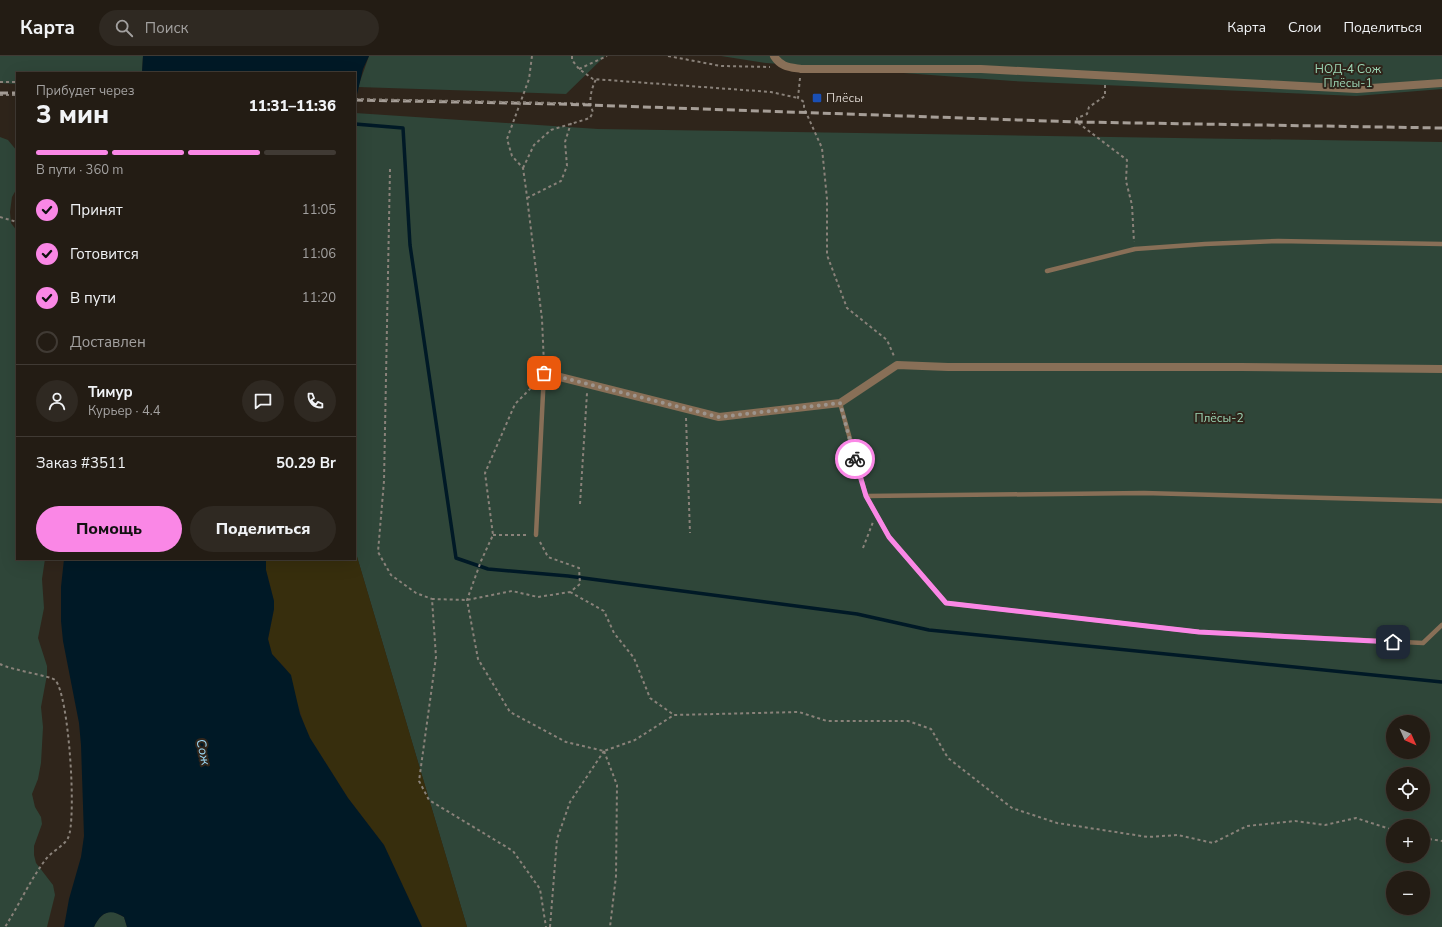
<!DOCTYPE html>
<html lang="ru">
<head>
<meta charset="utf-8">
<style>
	:root { --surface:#231c14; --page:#2f2922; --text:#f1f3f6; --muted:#a3a1a0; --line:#403a34; --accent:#fa87e6 }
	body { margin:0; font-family:"Nunito Sans",sans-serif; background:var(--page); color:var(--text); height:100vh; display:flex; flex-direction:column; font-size:15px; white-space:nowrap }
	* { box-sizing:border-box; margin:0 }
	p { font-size:13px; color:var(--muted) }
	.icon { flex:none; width:22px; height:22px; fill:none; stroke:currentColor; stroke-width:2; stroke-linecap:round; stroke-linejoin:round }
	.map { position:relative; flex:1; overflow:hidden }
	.sheet { position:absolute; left:16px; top:16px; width:340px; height:488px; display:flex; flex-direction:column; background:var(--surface); border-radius:0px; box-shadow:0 4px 16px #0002,0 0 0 1px var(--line) }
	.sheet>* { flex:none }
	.needle { width:26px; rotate:135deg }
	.tools { position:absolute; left:1386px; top:659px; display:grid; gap:8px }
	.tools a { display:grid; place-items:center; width:44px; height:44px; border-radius:50%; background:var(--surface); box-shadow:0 4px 16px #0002,0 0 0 1px var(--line); font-size:20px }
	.pin { position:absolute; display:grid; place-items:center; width:34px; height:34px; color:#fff; margin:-17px; border-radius:8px; box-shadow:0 2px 6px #0006 }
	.courier { position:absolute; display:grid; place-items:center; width:40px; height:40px; margin:-20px; border:3px solid #fa87e6; border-radius:50%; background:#fff; color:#222; box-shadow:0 1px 5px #0007 }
	.head em { font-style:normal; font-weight:800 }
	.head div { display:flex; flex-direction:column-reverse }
	.head { display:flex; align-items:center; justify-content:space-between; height:68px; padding:0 20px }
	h1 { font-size:26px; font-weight:800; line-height:30px }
	.bar { display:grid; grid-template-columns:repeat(4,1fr); gap:6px 4px; align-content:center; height:48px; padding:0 20px }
	.bar i { height:5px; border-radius:3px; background:var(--line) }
	.bar .active { background:var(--accent) }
	.bar p { grid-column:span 4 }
	.line { display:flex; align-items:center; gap:10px; padding:0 20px; border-top:1px solid var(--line) }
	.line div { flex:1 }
	.round { display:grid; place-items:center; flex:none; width:42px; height:42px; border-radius:21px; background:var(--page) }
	ol { padding:0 20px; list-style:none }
	li { display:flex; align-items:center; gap:12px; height:44px }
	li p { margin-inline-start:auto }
	li .icon { padding:4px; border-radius:50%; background:var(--accent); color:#111; stroke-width:4 }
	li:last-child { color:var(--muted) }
	li i { width:22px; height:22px; border:2px solid var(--line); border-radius:50% }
	.button { display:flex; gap:8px; margin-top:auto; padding:8px 20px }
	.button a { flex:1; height:46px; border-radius:24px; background:var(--accent); color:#111; font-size:16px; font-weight:800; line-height:46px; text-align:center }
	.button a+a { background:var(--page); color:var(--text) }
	header { display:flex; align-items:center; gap:24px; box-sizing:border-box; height:56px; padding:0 20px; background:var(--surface); border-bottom:1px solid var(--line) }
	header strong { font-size:19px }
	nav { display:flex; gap:22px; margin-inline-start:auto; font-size:14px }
	.search { width:280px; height:36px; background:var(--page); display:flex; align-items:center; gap:10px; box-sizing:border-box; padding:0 14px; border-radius:22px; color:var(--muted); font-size:15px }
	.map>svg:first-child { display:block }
	.green { fill:#2f4639; fill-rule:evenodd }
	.sand { fill:#372e0d }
	.water { fill:#001926 }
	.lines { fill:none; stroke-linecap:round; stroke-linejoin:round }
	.stream { stroke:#001926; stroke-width:3.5 }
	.path { stroke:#8a827a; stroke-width:2; stroke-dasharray:3 3; stroke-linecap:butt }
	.service { stroke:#886f57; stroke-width:4.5 }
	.minor { stroke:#886f57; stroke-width:8 }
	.rail { stroke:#a69e97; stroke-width:3; stroke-dasharray:8 4; stroke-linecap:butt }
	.path-bridge { stroke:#8a827a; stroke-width:2; stroke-dasharray:3 3; stroke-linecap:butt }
	.done { stroke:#9c948d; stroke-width:4; stroke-dasharray:0 7.2 }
	.route { stroke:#fa87e6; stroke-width:5 }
	.transit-dot { fill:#1a4fb4; stroke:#2f251b; stroke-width:1.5 }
	.labels { text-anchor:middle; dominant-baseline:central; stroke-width:4; stroke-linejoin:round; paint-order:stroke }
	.park-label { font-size:12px; fill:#9bd4b3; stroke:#2f251b }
	.poi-label { font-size:12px; fill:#d7d0ca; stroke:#2f251b; text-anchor:start }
	.water-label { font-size:13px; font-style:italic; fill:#9cd9f7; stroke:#2f251b }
</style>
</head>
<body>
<header>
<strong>Карта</strong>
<div class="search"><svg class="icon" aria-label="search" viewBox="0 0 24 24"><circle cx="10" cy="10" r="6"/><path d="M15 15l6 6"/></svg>Поиск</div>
<nav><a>Карта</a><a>Слои</a><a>Поделиться</a></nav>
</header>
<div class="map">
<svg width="1442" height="871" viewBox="0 0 1442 871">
	<rect width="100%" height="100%" fill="#2f251b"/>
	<path class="green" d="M0 0H143L142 17H17V28L0 27Z
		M369 0H605L566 38 358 31Z
		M721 0H1442V33L1356 40 1013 25 766 7Z
		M355 57 598 73 1442 86V871H467L355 494ZM1393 666H1423V696H1393ZM1393 718H1423V748H1393ZM1393 770H1423V800H1393ZM1393 822H1423V852H1393Z
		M0 81 8 84 17 95V132L12 141 10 156 11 167 17 175V503H45L42 523 44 552 38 582 47 610V619L41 651 43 671 41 707 38 723 32 738 35 751 41 761 42 768 34 790V799L36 807 53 829 55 839 47 871H0Z
		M112 855 124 861 127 871H94C98 862 103 857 112 855Z"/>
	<path class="sand" d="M355 494 467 871H422L384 789 348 742 310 682 305 671 286 613 272 598 268 583 274 553V545L266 514V503H355Z"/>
	<path class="water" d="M143 0H369L363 13 355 47V17H142Z
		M64 503H266V514L274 545V553L268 583 272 598 291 619 300 658 310 682 348 742 384 789 422 871H127L124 861C110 852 101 856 94 871H64L69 843 81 801 84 780 81 689 79 667 63 585 61 565V531Z"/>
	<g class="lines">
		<path class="stream" d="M355 68 403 72 410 189 456 502 488 513 568 520 857 558 929 574 1442 626"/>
		<path class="path" d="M532 0 529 23 507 83 512 100 523 112 526 133 542 263 544 309
			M572 0V4L579 13 593 23 771 36 798 42
			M668 0 721 10 770 11
			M579 13 607 0
			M800 22 798 42 804 46V52L822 92 827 143V199L847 252 887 284 894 300
			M0 26H17
			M1105 29V40L1089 51 1087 58 1077 62V66L1127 104 1126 125 1132 149 1134 186
			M0 39H17
			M558 47 591 48
			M523 112 534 89 551 74 590 62 593 56C588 45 591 34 596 23
			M390 113 384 425 378 496 391 519 416 537 432 543
			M527 142 561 125 567 110 565 86 571 67
			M0 161 17 166
			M535 328 515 348 485 417 493 479 481 505 467 544 478 603 510 656 566 686 604 695 635 684 674 659 799 656 827 665H908L931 673 948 702 1012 752 1057 767 1148 781 1178 779 1213 787 1247 770 1295 765 1325 769 1356 762 1393 774
			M686 362 690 477
			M580 448 587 337
			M493 479H529
			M540 486 548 501 579 512 580 528 570 536 538 541 512 535 467 544 432 543 436 601 419 725 429 744 513 795 540 833 546 871
			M863 492 873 466
			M570 536 604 555 614 577 634 602 650 642 674 659
			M0 608C11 614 51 620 55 624 69 637 77 765 68 782 63 791 52 795 46 803 30 824 19 849 5 871
			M604 695 617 729 616 820 610 871
			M1423 782 1442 785
			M550 871 557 783 570 746 604 695"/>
		<path class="service" d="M1047 215 1135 193 1205 188 1278 185 1442 188
			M840 347 866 440 889 481 946 547 1199 576 1423 587 1442 569
			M866 440 1144 437 1442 445
			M536 479 544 317"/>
		<path class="minor" d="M774 0C781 11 789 11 801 13H981L1357 33 1442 27
			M544 317 719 361 840 347 897 309 948 311H1240L1442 313"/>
		<path class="rail" d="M0 37H17
			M355 44 559 48 1077 66 1442 72"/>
		<path class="path-bridge" d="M355 43 558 47"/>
	</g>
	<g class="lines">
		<path class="done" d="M544 317 719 361 840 347 855 403"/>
		<path class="route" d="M855 403 866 440 889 481 946 547 1199 576 1393 586"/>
	</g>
	<rect class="transit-dot" x="812" y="37" width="10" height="10" rx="2"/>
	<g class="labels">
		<g class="park-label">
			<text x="1348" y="13">НОД-4 Сож<tspan x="1348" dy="14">Плёсы-1</tspan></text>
			<text x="1219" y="362">Плёсы-2</text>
		</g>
		<g class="poi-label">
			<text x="826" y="42">Плёсы</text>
		</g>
		<g class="water-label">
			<text transform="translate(203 696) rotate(78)">Сож</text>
		</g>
	</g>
</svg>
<div class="tools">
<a><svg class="needle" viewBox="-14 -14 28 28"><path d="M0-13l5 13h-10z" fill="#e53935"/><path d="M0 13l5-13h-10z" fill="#a3a1a0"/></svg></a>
<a><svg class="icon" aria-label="locate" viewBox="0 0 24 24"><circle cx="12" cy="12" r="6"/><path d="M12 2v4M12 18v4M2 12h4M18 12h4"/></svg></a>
<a>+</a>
<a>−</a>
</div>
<div class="pin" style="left:544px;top:317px;background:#ea580c"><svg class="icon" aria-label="bag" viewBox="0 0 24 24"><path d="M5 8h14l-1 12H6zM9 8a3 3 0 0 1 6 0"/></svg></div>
<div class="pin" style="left:1393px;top:586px;background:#1f2937"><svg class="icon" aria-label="home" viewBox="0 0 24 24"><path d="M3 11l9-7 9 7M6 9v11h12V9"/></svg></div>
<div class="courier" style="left:855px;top:403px"><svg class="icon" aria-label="bike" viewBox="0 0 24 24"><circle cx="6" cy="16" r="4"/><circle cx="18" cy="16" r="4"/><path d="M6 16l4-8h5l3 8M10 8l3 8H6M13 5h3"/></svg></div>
<section class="sheet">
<div class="head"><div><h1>3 мин</h1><p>Прибудет через</p></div><em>11:31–11:36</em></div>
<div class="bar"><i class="active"></i><i class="active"></i><i class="active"></i><i></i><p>В пути · 360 m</p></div>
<ol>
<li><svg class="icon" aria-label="check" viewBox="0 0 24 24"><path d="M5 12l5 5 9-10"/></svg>Принят<p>11:05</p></li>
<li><svg class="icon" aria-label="check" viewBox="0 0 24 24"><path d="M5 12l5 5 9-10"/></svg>Готовится<p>11:06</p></li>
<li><svg class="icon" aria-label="check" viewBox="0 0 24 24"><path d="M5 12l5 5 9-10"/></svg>В пути<p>11:20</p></li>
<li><i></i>Доставлен</li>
</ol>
<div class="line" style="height:72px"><a class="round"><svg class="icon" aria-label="person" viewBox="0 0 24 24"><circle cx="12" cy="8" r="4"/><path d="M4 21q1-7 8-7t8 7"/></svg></a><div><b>Тимур</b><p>Курьер · 4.4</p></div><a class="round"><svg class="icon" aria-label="chat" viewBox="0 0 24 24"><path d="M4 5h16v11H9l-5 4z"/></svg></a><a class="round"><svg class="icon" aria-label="phone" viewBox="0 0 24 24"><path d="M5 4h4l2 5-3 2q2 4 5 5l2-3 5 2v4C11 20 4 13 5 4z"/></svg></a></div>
<div class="line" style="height:52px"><div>Заказ #3511</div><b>50.29 Br</b></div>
<div class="button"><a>Помощь</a><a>Поделиться</a></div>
</section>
</div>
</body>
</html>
